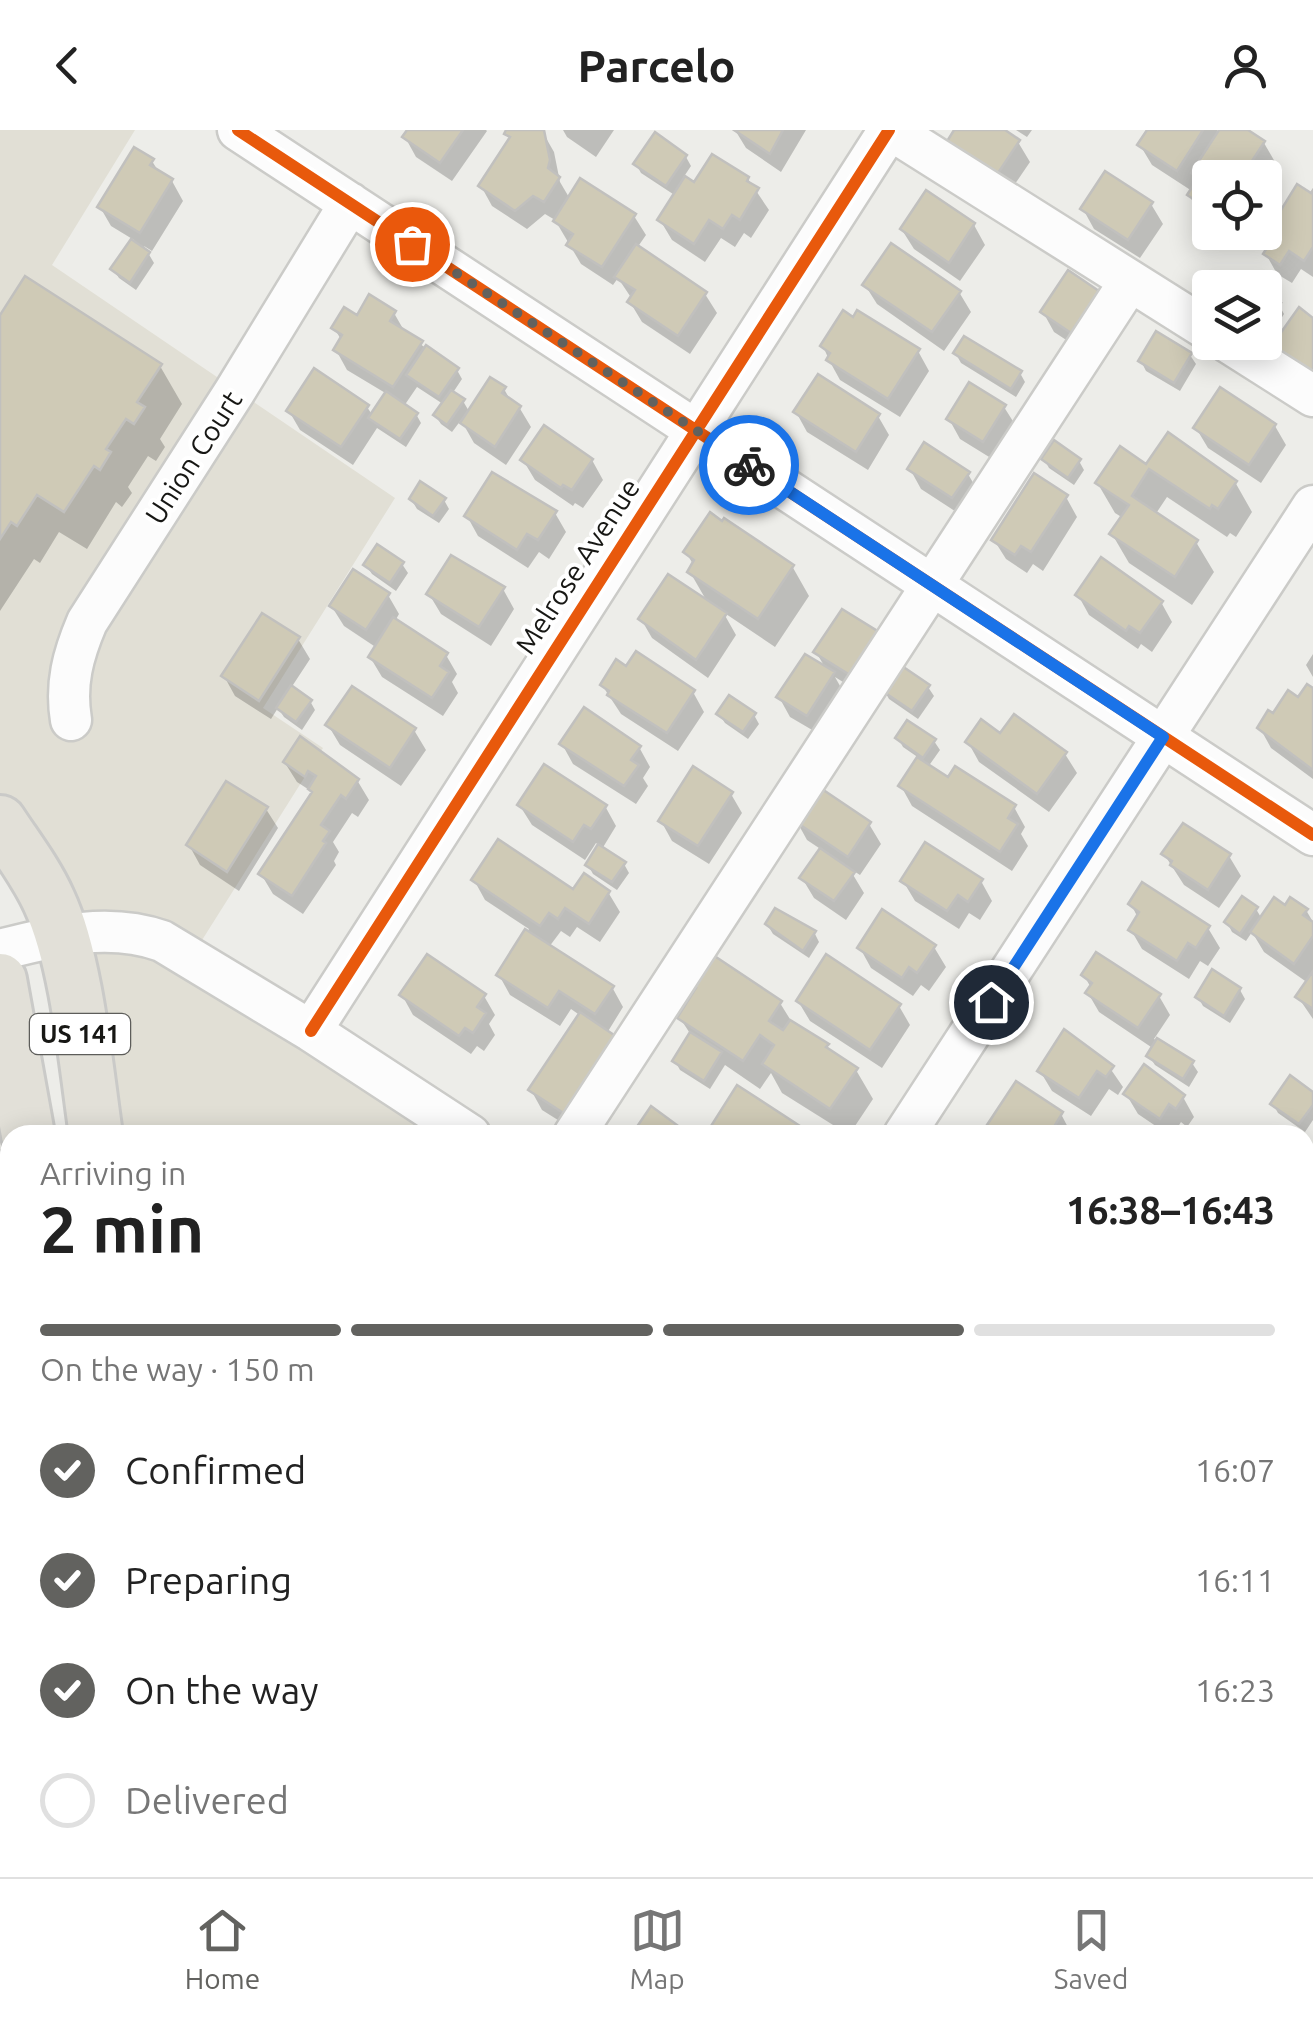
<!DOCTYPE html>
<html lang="en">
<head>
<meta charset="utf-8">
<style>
	:root { --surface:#fff; --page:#f2f2f2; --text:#222; --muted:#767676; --line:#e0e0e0; --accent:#62625f }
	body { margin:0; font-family:Ubuntu,sans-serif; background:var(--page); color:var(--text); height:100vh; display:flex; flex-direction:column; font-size:38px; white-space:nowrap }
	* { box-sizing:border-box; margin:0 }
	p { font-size:32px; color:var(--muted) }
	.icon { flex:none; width:55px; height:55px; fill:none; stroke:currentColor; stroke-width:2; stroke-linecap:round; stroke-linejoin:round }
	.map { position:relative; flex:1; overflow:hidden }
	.details { position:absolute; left:0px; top:995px; width:1315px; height:752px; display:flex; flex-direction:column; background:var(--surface); border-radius:30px 30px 0 0; box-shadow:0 5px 25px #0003 }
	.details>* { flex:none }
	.buttons { position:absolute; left:1192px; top:30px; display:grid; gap:20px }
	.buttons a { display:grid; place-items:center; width:90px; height:90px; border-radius:10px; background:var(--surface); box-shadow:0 5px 25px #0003; font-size:50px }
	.pin { position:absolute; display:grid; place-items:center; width:85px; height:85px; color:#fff; margin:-42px; border:5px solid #fff; border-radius:50%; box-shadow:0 2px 10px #0007 }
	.courier { position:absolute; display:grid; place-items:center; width:100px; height:100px; margin:-50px; border:8px solid #1a73e8; border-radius:50%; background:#fff; color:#222; box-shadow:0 2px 12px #0007 }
	.head em { font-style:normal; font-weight:700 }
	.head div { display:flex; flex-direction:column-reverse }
	.head { display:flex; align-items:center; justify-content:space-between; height:170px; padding:0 40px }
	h1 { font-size:65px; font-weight:700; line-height:75px }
	.bar { display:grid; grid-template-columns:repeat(4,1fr); gap:15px 10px; align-content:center; height:120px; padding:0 40px }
	.bar i { height:12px; border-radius:8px; background:var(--line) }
	.bar .selected { background:var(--accent) }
	.bar p { grid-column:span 4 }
	ol { padding:0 40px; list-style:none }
	li { display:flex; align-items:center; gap:30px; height:110px }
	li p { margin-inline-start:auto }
	li .icon { padding:10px; border-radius:50%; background:var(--accent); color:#fff; stroke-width:4 }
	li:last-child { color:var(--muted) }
	li i { width:55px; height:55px; border:5px solid var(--line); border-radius:50% }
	header { display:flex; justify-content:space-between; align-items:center; height:130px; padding:0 40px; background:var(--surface); font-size:45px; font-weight:700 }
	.tabs { display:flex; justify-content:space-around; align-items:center; height:140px; border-top:2px solid var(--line); background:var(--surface); font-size:28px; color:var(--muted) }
	.tabs a { display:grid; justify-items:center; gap:5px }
	.tabs .selected { color:var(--accent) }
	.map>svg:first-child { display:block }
	.built { fill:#e1dfd5 }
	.shadow { fill:#0003 }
	.building { fill:#cfcab6; stroke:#c1c0be; stroke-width:2.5 }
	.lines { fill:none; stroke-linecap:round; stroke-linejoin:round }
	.minor-casing { stroke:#cbcbc8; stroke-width:45 }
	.major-casing { stroke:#cacac8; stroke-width:58 }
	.minor { stroke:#fcfcfc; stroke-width:40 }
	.major { stroke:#e2e0d8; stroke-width:52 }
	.cycleway-casing { stroke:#fff; stroke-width:19 }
	.cycleway { stroke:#e8590c; stroke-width:12 }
	.done { stroke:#62625f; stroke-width:10; stroke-dasharray:0 18 }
	.route { stroke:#1a73e8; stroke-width:12 }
	.labels { text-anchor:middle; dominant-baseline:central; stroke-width:8; stroke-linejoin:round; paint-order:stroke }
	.shield { fill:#fff; stroke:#5d5d5a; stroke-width:2.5 }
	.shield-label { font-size:25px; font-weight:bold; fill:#171714 }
	.street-label { font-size:28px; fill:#171714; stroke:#fff }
</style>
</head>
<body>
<header><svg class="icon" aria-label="back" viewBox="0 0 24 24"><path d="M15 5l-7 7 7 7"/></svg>Parcelo<svg class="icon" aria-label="person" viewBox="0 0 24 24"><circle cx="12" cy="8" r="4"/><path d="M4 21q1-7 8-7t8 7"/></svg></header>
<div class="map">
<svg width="1313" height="1747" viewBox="0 0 1313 1747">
	<rect width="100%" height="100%" fill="#edede9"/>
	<path class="built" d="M0 0H135L52 135 395 368 263 578 323 618 192 826 432 981 413 1005H96L0 692Z"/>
	<path class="shadow" d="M410 0H486L487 1 452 51 416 27 405 7Z
		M509 0 542 1 554 22 560 52 570 69 634 86 646 105 637 118 705 164 717 183 690 224 642 192 630 172 632 169 618 148 613 155 581 134 555 90 545 84 527 99 492 76 481 56 511 11 506 4Z
		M563 0H614L596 27 567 7Z
		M735 0H806L781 42 746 18Z
		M957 0H1000L1018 12 1030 32 1004 70Z
		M1016 0H1032L1027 7Z
		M1150 0H1217L1219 4 1222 0H1244L1264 13 1275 32 1265 48H1210V91L1201 85 1189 65 1192 61 1152 35 1140 15Z
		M686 27 691 36 683 48 695 55 748 49 769 80 751 108 744 103 735 117 721 108 705 132 672 110 660 90 676 66 641 43 636 34Z
		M152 31 160 44 172 51 183 71 152 121 144 116 154 133 136 160 119 148 113 139 134 110 111 96 100 77Z
		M927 63 974 95 985 115 960 151 914 119 902 100Z
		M1313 65V147L1301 139 1292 153 1277 144 1266 124 1272 114 1268 106Z
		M1151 74 1163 94 1140 128 1094 99 1083 79Z
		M865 155 959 162 971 182 944 221 877 174Z
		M1097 163 1109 182 1083 221 1054 202 1043 182Z
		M1265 166 1279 175 1284 184 1269 208 1265 205Z
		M394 183 406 204 457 240 462 249 452 264 463 271 470 283 504 259 512 273 519 277 531 297 506 335 474 313 461 290 452 302 441 294 435 285 443 274 417 257 404 276 416 284 421 293 406 317 377 298 353 335 300 300 289 281 367 277 373 286 387 264 347 240 336 220 342 211 334 198 358 189Z
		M0 189 160 236 182 274 160 309 165 317 156 331 148 326 128 357 132 363 122 377 116 372 87 419 59 402 40 433 34 429 0 481Z
		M854 190 918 221 929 241 900 287 840 250 829 230 823 216Z
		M956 224 1020 243 1025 252 1016 267 961 233Z
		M1190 225 1196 234 1180 261 1146 241 1141 231Z
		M1004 277 1016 296 994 330 960 309 949 289Z
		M796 282 878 286 889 305 868 340 807 302Z
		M1275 296 1286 315 1261 353 1208 318 1196 298Z
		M1044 329 1079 331 1084 340 1074 355 1049 338Z
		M523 330H592L603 350 583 378 575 373 573 376 535 350Z
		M1147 337 1235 352 1252 382 1236 407 1230 403 1227 407 1167 367 1155 385 1196 412 1214 442 1192 475 1129 433 1112 404 1123 388 1115 383 1098 354Z
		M910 339 968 344 979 363 964 387 921 359Z
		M1066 367 1077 387 1043 441 1033 434 1027 443 1006 429 994 410Z
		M411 369 444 370 449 379 439 393 417 379Z
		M555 383 566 402 549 429 539 422 528 438 478 406 467 386Z
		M686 422 792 436 809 466 775 517 723 482 736 505 708 548 652 508 641 489 709 475 690 442 694 436Z
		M402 434 408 443 396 461 372 444 366 435Z
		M503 459 514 479 491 516 441 484 429 464Z
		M388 465 399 484 395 491 446 525 457 544 452 552 458 563 443 586 382 547 370 527 377 518 344 496 332 477Z
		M1078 465 1161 472 1172 492 1152 522 1141 514 1138 519 1089 485Z
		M843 482 862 564 835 547 844 563 819 604 790 587 779 567 826 539 816 522Z
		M298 509 310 529 291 558 310 571 315 580 302 600 284 587 278 578 271 589 235 566 224 546Z
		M1313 524V547L1306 535Z
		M602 555 693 562 704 582 678 621 621 584Z
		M928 557 934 566 918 589 889 569 884 560Z
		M1313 561V649L1271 618 1260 598Z
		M719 584 754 585 759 594 748 609 725 593Z
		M328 595 414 600 426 620 401 656 340 615Z
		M1001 607 1065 624 1077 643 1049 682 979 632 968 612Z
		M898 608 934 611 940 620 928 637 949 651 1014 677 1025 697 1021 704 1028 716 1012 741 912 676 901 656 919 628 903 617Z
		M562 614 639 617 650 637 643 648 648 656 636 674 573 634Z
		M285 633 357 650 369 670 358 687 352 683 333 712 339 722 334 731 336 735 303 784 273 764 261 744 314 663 297 652Z
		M731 664 742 683 709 734 672 711 661 691Z
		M520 676H605L616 696 602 719 624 734 629 743 617 760 593 744 588 735 600 716 596 713 585 730 532 695Z
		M266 679 278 698 239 761 200 735 189 715Z
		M796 690 869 694 881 714 860 745 849 738 864 763 846 790 814 768 802 748 822 720 807 710Z
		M1164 724 1229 726 1241 746 1219 778 1184 755Z
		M474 750 573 762H608L620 782 600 812 577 797 570 807 561 801 549 817 612 857 623 877 607 903 577 1002 542 980 531 960 581 886 571 879 560 896 510 865 499 845 529 799 485 770Z
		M903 751H981L992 771 980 790 969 783 959 799 915 771Z
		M1131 774 1208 798 1220 818 1208 836 1200 831 1189 849 1142 819 1131 800 1138 788Z
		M1256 779 1262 789 1286 779 1306 780 1313 792V889L1298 867 1308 853 1264 822 1252 802 1246 811 1232 802 1227 792Z
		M767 794 814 802 819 812 809 828 773 804Z
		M934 817 946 837 929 861 921 855 913 866 871 838 860 818Z
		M1084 845 1159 866 1170 885 1154 909 1192 933 1198 942 1189 957 1155 935 1149 926 1154 919 1099 882 1088 863 1091 858Z
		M683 848 780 873 793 894 827 916 832 924 856 940 873 969 849 1005 782 963 771 943 760 959 725 935 710 959 680 940 675 931 691 905 680 888 694 867Z
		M1240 860 1245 869 1230 893 1203 876 1198 867Z
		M402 865 484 866 495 885 489 894 495 905 484 921 477 916 471 924 413 885Z
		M798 871 899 876 910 895 882 938 810 891Z
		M1065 903 1103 928 1123 957 1118 965 1109 959 1091 986 1052 961 1040 941Z
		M1126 964 1183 967 1194 987 1187 997 1181 992 1173 1005H1169L1138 984Z
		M1313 965V990L1305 1002 1278 983 1273 974Z
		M1061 984 1072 1005H992L988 998Z
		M1313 1377V1467L1305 1457V1389Z
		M3 1574 10 1578V1657L0 1651V1579Z
		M303 1738H385L386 1745 308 1747Z
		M499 1738H534L503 1743Z
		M866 1738H934L935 1747H867Z
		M1108 1738H1149L1150 1746 1111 1747Z"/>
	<path class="building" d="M407 0H463L440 33 402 7Z
		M506 0H544L550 30 548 38 560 47 544 72 533 66 515 81 478 56 510 7 504 4Z
		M734 0H783L770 24Z
		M954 0H1005L1020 10 992 52 946 13Z
		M1147 0H1203L1177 41 1137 15Z
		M1219 0H1248L1265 11 1241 48H1210V80L1187 65 1198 48 1191 43Z
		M655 2 687 25 666 56 633 34Z
		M134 17 154 29 150 35 173 49 140 103 97 77Z
		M712 24 749 47 747 51 759 58 740 90 732 85 723 99 709 90 694 114 657 90 685 46 694 52Z
		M1105 41 1153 72 1128 110 1080 79Z
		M580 48 636 84 602 137 566 115 573 104 553 91Z
		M1297 54 1311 63 1313 60V117L1304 131 1289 121 1280 135 1263 124 1272 110 1265 106Z
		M926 60 975 93 949 133 900 99Z
		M131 109 150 122 130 153 110 139Z
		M891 113 961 161 932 202 862 155Z
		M636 114 707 162 678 206 627 172 635 160 614 147Z
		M1068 140 1099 161 1071 203 1040 182Z
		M25 146 162 234 137 272 145 277 134 294 126 289 106 319 111 322 100 340 94 336 64 382 37 365 17 396 11 392 0 409V185Z
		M1265 163 1281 173 1265 197Z
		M369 164 396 181 390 191 423 211 393 257 333 220 342 205 331 198 344 177 357 185Z
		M1299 177 1313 188V248L1270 218Z
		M843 180 853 187 857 180 920 219 888 269 826 230 830 223 820 216Z
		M1156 201 1192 223 1174 253 1138 231Z
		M964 206 1022 241 1011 259 953 223Z
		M426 215 459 238 439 267 406 245Z
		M314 238 369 275 341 317 286 281Z
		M818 244 880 284 856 322 793 282Z
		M490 247 506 257 502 263 521 276 495 317 460 293Z
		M969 252 1006 275 983 312 946 289Z
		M1220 257 1276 294 1249 335 1193 298Z
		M451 260 465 269 447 295 433 285Z
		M386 261 418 283 400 309 368 288Z
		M544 295 593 329 572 360 563 355 561 358 520 330Z
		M1168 302 1237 351 1218 379 1212 375 1210 379 1149 339 1132 366 1198 410 1175 447 1109 404 1129 375 1095 353 1120 316 1146 334Z
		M1054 310 1081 329 1068 348 1041 329Z
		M924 312 970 342 952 368 907 339Z
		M492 342 557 381 538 410 527 404 517 420 464 386Z
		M1034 343 1068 365 1031 422 1021 416 1015 425 991 410Z
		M420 351 446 368 433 386 409 369Z
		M710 382 722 391 724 388 794 435 758 489 687 442 694 430 683 422Z
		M377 414 404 432 390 453 363 435Z
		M451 425 505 457 479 497 426 464Z
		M1101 427 1163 471 1140 503 1129 496 1126 501 1075 465Z
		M353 439 390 463 366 500 329 476Z
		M668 444 727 483 696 530 638 489Z
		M842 479 879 502 850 545 813 522Z
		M262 483 300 507 259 571 221 546Z
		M393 487 448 523 440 536 449 542 432 568 368 527Z
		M636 521 695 560 667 603 607 565 609 561 600 555 616 529 626 536Z
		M805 524 835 542 807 586 776 567Z
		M899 534 930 555 912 581 881 560Z
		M1307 554 1313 558V640L1257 598 1268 580 1273 583 1288 560 1298 567Z
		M291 555 312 570 296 592 276 578Z
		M352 556 416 598 390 638 325 595Z
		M729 565 756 583 743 602 716 584Z
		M584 577 641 616 631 630 639 635 624 656 559 614Z
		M1014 584 1067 622 1037 664 965 612 981 589 1000 603Z
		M907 590 936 609 923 628 895 608Z
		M300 606 359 649 346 669 341 665 321 695 330 701 323 711 326 713 292 766 258 744 312 662 308 659 316 646 308 641 305 647 283 632Z
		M917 627 948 647 955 636 1016 675 1008 688 1018 694 1000 722 898 656Z
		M544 634 607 675 591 699 584 695 573 712 517 675Z
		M693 636 733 662 698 716 658 691Z
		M226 651 268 677 227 742 186 715Z
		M816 655 871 692 848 727 793 690Z
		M1183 693 1231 724 1208 760 1170 735 1172 731 1161 724Z
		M498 709 573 759 584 743 610 761 589 794 565 778 558 789 549 783 540 796 471 750Z
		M925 712 983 749 968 772 958 765 947 781 900 751Z
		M598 714 626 732 612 752 585 735Z
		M820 718 855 742 834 771 799 748Z
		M1142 752 1210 796 1196 818 1188 813 1177 831 1128 800 1139 782 1128 774Z
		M1242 766 1258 777 1240 804 1224 792Z
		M1274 767 1285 775 1290 767 1308 779 1303 785 1313 792V806L1294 834 1250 802Z
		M775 778 816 801 803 821 765 794Z
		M882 779 936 815 917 843 909 837 902 848 857 818Z
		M525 799 614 856 595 884 559 861 548 878 496 845Z
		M701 817 782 871 769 891 783 900 790 890 829 914 826 917 858 938 830 979 762 934 774 915 760 905 743 931 677 888 696 858 680 848Z
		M1096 822 1161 864 1138 898 1085 863 1092 853 1081 845Z
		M427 824 486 864 477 877 486 883 473 903 465 898 459 906 399 865Z
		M826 824 901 874 870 920 796 871Z
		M1212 839 1241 858 1224 886 1195 867Z
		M1313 841V879L1295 867Z
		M580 882 617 907 565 984 528 960Z
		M1064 899 1114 936 1106 947 1097 941 1079 968 1037 941Z
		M690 902 722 922 704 951 672 931Z
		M1157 908 1194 931 1183 949 1146 926Z
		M1144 934 1185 965 1176 979 1169 974 1160 989 1123 964Z
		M1290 945 1313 962V975L1299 994 1270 974Z
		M1016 951 1063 982 1055 995 1060 998 1055 1005H996L985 998Z
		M737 955 803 998 811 1005H726L711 996Z
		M651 976 681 998 677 1005 632 1004Z
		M1313 1372V1452L1309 1454 1305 1452V1384Z
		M2 1570 10 1575V1646L0 1640Z
		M599 1738H632L634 1747H584L582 1742Z
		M863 1738H927L929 1747H865Z
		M960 1738H1000L1001 1747H962Z
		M1224 1738H1232L1234 1747H1173Z"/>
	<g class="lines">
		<defs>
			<path id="minor" d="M238 0 1313 705
				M891 0 1210 201
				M1228 212 1313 266
				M71 590C65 554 73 525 87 492L235 261 350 73
				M0 820C55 806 107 792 162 811L311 901 470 1005
				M311 901 889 0
				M574 1005 1130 151
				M904 1005 1313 376
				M0 1042 10 1040
				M0 1346 10 1333
				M1305 1550 1313 1555
				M767 1738 769 1747"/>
			<path id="major" d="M0 692C17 718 36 742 49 771 77 831 86 937 96 1005
				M0 850 28 1005
				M146 1738 148 1747
				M228 1738 229 1747"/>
		</defs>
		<use href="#minor" class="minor-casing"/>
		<use href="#major" class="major-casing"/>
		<use href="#minor" class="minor"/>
		<use href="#major" class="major"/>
		<defs>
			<path id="cycleway" d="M238 0 1313 705
				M311 901 889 0"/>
		</defs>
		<use href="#cycleway" class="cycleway-casing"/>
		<use href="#cycleway" class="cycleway"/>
	</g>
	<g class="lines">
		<path class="done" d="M412 114 749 335"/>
		<path class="route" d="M749 335 1163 607 991 872"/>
	</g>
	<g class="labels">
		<rect class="shield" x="30" y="884" width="100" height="40" rx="8"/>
		<g class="shield-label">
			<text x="80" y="904">US 141</text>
		</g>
		<g class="street-label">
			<text transform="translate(193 327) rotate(-57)">Union Court</text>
			<text transform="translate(577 436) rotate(-57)">Melrose Avenue</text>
		</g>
	</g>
</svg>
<div class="buttons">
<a><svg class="icon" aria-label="locate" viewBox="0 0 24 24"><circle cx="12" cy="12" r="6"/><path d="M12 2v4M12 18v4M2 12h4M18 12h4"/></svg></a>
<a><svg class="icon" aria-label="layers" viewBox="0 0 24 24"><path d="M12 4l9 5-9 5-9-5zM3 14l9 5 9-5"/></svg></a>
</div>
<div class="pin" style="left:412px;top:114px;background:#ea580c"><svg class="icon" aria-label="bag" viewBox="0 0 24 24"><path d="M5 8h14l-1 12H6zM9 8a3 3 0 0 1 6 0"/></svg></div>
<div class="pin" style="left:991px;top:872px;background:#1f2937"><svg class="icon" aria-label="home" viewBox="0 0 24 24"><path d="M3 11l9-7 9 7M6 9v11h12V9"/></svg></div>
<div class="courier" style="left:749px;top:335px"><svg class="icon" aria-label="bike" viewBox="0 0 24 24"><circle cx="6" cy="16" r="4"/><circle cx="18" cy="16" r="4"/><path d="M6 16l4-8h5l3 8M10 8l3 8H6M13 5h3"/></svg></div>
<section class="details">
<div class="head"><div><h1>2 min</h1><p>Arriving in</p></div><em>16:38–16:43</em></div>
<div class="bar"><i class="selected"></i><i class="selected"></i><i class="selected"></i><i></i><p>On the way · 150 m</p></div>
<ol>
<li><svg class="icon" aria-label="check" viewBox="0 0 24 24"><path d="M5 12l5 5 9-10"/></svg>Confirmed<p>16:07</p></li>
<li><svg class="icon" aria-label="check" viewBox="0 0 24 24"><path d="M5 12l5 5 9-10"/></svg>Preparing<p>16:11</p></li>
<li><svg class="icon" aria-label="check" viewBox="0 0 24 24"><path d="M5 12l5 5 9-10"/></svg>On the way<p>16:23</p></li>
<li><i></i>Delivered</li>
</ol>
</section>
</div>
<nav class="tabs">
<a class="selected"><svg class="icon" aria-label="home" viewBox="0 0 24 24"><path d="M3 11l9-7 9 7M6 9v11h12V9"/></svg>Home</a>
<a><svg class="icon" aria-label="map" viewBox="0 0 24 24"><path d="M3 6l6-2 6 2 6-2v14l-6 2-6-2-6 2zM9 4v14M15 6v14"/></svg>Map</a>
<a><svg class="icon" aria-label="saved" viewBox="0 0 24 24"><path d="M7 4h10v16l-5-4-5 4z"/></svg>Saved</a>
</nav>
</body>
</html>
